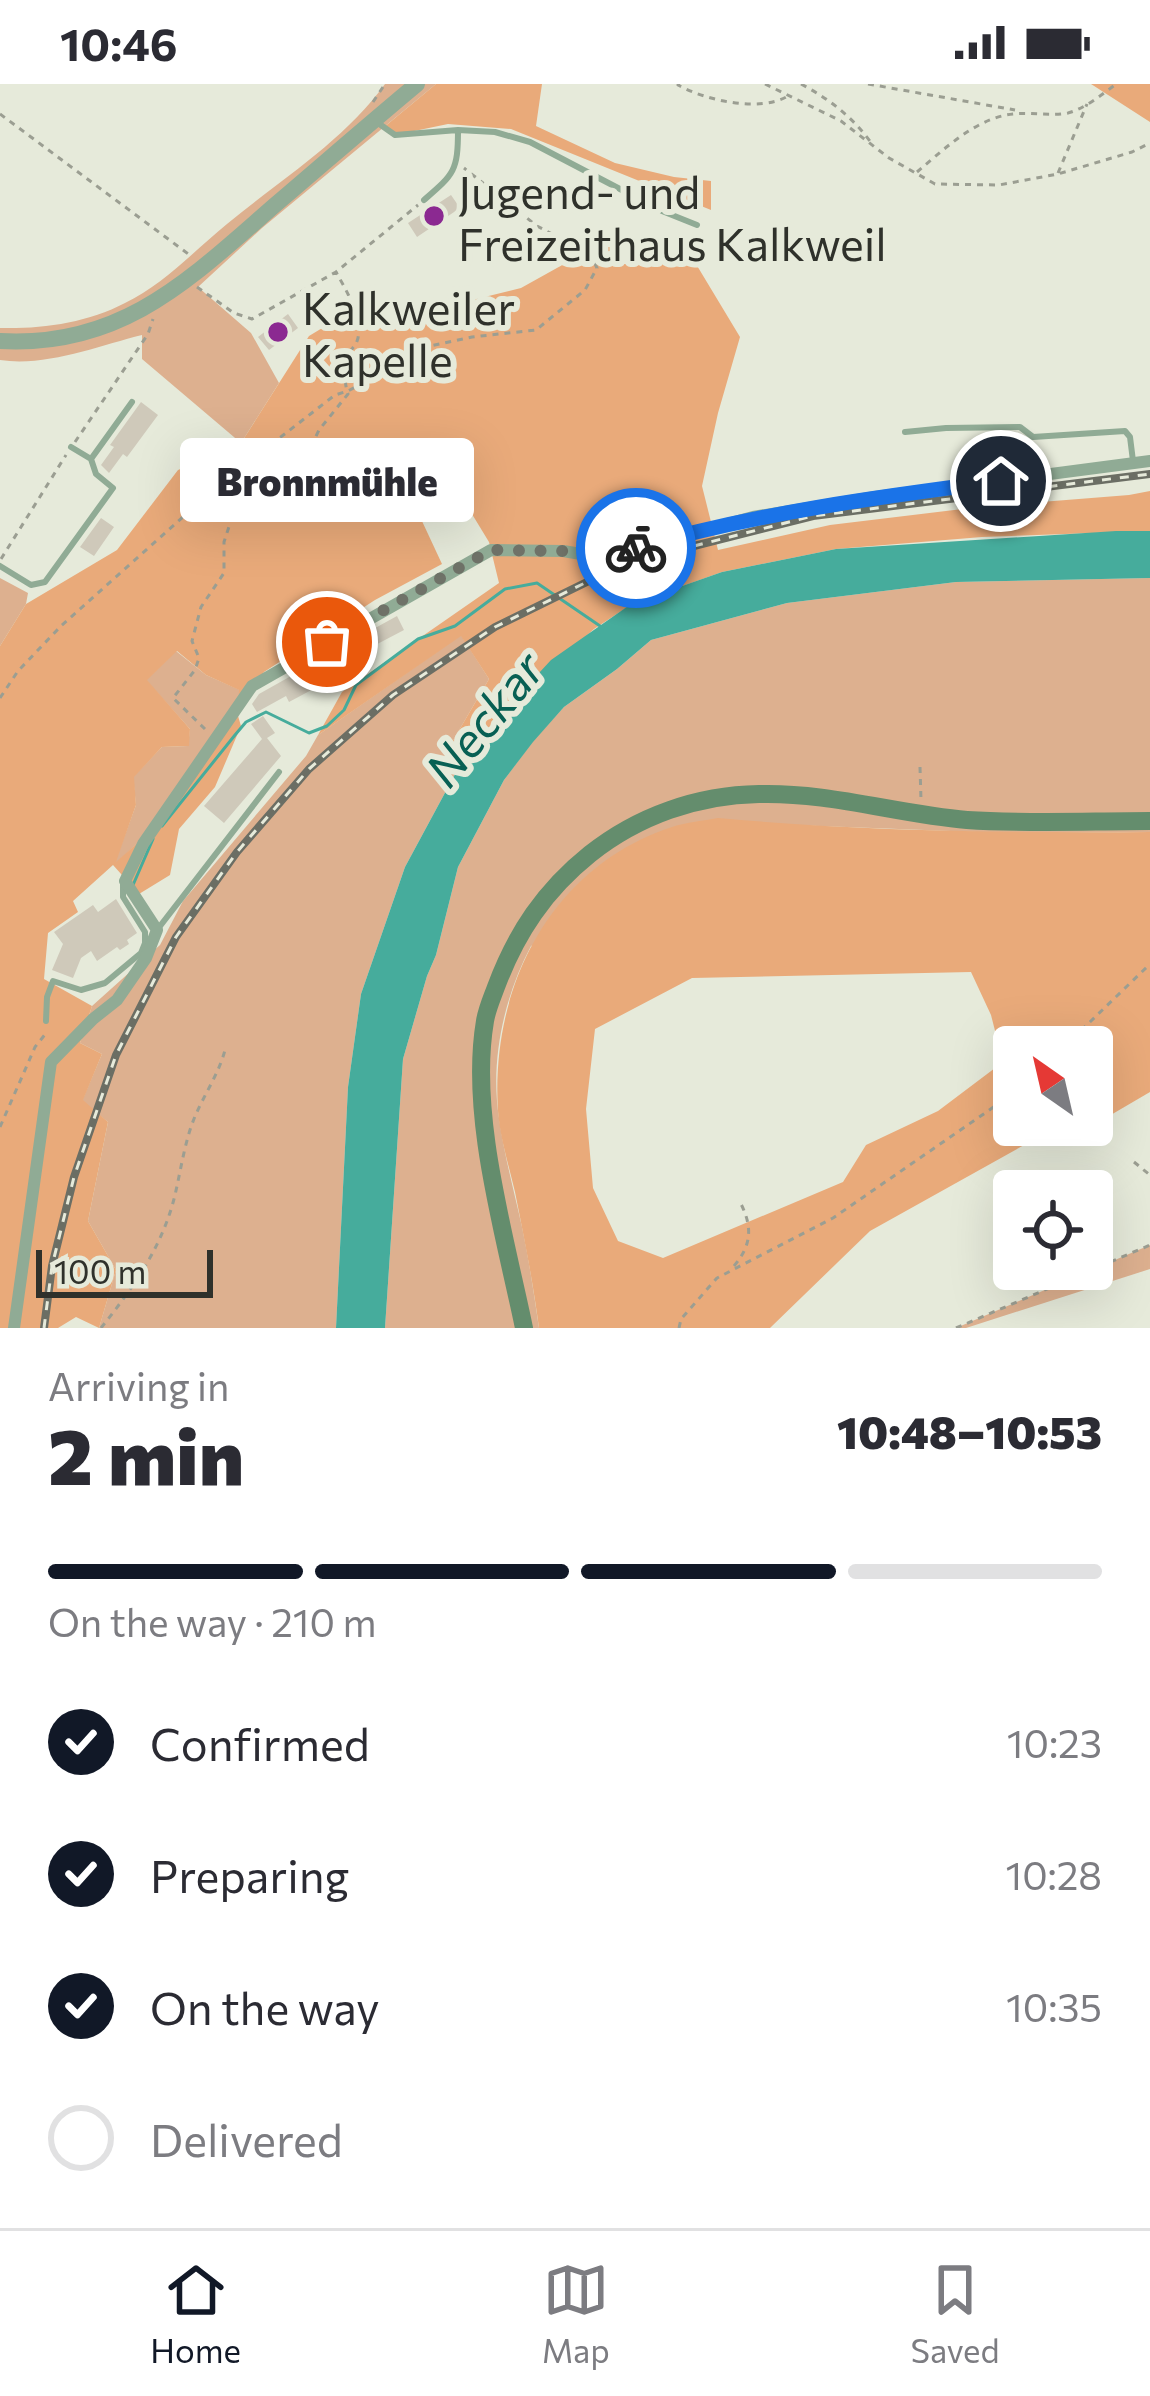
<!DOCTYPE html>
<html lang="en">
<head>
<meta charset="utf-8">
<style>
	:root { --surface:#fff; --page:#f7f7f7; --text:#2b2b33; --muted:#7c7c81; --line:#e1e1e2; --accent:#111827 }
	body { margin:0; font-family:Commissioner,sans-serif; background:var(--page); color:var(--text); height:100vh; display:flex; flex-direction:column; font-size:45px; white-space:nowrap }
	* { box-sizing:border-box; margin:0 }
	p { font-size:39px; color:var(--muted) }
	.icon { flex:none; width:66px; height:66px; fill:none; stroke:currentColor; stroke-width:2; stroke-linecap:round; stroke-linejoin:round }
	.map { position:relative; height:1244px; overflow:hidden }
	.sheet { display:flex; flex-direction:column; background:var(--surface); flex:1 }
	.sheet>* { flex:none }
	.needle { width:78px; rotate:326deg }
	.buttons { position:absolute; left:993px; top:942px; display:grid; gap:24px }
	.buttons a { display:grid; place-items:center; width:120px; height:120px; border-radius:12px; background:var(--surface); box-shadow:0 12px 48px #0002; font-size:60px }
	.scale { position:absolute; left:36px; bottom:30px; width:177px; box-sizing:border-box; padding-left:12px; border:6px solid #2f312b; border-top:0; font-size:33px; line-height:42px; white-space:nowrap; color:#2f312b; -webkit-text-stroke:9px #e6eada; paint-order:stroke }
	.pin { position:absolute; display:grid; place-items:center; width:102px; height:102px; color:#fff; margin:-51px; border:6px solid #fff; border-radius:50%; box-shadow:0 3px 12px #0007 }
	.courier { position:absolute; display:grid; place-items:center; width:120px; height:120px; margin:-60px; border:9px solid #1a73e8; border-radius:50%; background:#fff; color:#222; box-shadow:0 3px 15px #0007 }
	.bubble { position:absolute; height:84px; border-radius:12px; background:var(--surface); box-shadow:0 12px 48px #0002; font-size:39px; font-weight:800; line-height:84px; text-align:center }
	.summary em { font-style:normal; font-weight:800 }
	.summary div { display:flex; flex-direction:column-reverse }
	.summary { display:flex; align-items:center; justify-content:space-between; height:204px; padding:0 48px }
	h1 { font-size:78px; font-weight:800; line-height:90px }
	.bar { display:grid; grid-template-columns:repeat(4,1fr); gap:18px 12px; align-content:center; height:144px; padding:0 48px }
	.bar i { height:15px; border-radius:9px; background:var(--line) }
	.bar .active { background:var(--accent) }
	.bar p { grid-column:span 4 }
	ol { padding:0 48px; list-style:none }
	li { display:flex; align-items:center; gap:36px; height:132px }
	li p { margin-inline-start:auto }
	li .icon { padding:12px; border-radius:50%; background:var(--accent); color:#fff; stroke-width:4 }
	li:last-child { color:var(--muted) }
	li i { width:66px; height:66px; border:6px solid var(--line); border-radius:50% }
	.status { display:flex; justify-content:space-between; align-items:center; height:84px; padding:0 60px; background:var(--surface); direction:ltr }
	.status svg { height:33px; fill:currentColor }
	.dock { display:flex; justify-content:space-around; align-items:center; height:168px; border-top:3px solid var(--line); background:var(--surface); font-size:33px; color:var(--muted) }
	.dock a { display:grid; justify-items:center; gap:6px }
	.dock .active { color:var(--accent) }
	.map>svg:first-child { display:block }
	.green { fill:#ddb08f }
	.forest { fill:#e9aa7a; fill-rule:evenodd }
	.water { fill:#46ac9c }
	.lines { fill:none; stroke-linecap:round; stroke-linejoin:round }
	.stream { stroke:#46ac9c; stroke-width:3 }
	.building { fill:#cfc9ba }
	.path { stroke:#9b9e92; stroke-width:3; stroke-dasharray:6 6; stroke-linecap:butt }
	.service { stroke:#90ab95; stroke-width:6 }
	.minor { stroke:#90ab95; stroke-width:12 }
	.tertiary { stroke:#90ab95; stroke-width:16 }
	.secondary { stroke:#648d6d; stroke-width:18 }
	.rail-casing { stroke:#6b6e64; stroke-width:8 }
	.rail { stroke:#e6eada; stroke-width:3; stroke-dasharray:9; stroke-linecap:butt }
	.done { stroke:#6f7268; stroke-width:12; stroke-dasharray:0 21.6 }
	.route { stroke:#1a73e8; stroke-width:15 }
	.poi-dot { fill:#8b2991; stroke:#e6eada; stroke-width:4.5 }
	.labels { text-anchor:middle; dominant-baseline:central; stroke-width:12; stroke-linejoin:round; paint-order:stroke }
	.poi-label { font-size:45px; fill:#2f312b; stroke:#e6eada; text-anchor:start }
	.water-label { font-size:48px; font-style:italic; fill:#086054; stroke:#e6eada }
</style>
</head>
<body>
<div class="status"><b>10:46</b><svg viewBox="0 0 49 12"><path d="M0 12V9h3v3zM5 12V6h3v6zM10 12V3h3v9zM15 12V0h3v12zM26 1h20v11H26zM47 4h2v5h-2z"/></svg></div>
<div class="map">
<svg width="1150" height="1244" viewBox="0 0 1150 1244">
	<rect width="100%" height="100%" fill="#e6eada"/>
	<path class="green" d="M385 0H436L262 144 198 203 251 249 279 299 241 359 142 275V251C98 262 46 283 0 276V244C42 245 87 239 125 219 163 201 194 167 227 140 280 96 344 57 385 0Z
		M0 494 28 509 26 520 0 562Z
		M1150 494V748L1003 749 794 741 531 862C504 913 490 976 499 1034 504 1070 514 1107 522 1143 529 1176 534 1210 539 1244H385L403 975 427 892 436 871 458 783 504 696 533 657 564 623 617 585 651 556 787 519 956 498Z
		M461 551 489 595 448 665 460 681 405 783 361 910 348 1003 336 1244H99L116 1186 88 1137 108 1038 82 1017 102 970 80 959 92 922 160 861 183 817 306 672 318 651Z
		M176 567 206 591 240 606 238 633 141 756 114 781 136 721 133 693 162 663 188 662 190 645 146 596Z
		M1150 1161V1185L966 1244H956Z"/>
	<path class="forest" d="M436 0H542L536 42 615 79 674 93 711 97V126L511 45 448 40 395 51 383 44Z
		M1091 0H1150V38Z
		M609 155 683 179 696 180 740 253 718 329 702 402 718 466 830 441 979 423 1129 411 1150 407V447L982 453 836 465 722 488 632 520 594 545 501 630 460 681 448 665 489 595 461 552 318 651 342 608 499 499 489 458 447 389 408 407 442 480 375 516 264 588 238 632 241 642 215 703 179 745 170 791 139 810 113 781 73 817 78 828 48 849 44 895 92 922 80 959 102 970 83 1016 108 1038 88 1137 116 1186 99 1244 76 1233 58 1244H0V562L26 520 117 466 178 386 241 359 309 252 367 217 391 236 521 204ZM177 567 206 591 239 606 238 632 141 756 116 778 136 721 134 693 162 663 189 662 190 645 147 596Z
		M718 734C861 747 1006 749 1150 748V1008L1080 1049 1061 1041H1092V963H1014V1041H1060L870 1147 770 1244H539C533 1198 524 1153 515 1108 509 1082 500 1054 498 1027 490 904 550 783 672 743 687 738 703 737 718 734ZM971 888 991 931 1003 978 938 1027 866 1061 843 1098 663 1174 618 1157 593 1104 586 1025 595 945 692 894Z"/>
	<path class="water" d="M1116 447H1150V494L956 498 787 519 651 556 617 585 564 623 533 658 504 696 458 783 436 871 427 892 403 975 385 1244H336L348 1003 361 910 405 783 460 681 501 630 551 576 631 520 722 488 836 465Z"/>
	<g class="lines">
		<path class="stream" d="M162 742 235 651 246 638 266 628 309 649 327 642 344 626 356 601 418 555 455 542 505 505 537 499 603 544
			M133 801 153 755"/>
	</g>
	<path class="building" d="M451 111 460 124 417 153 408 139Z
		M288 230 298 244 269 266 258 253Z
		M141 318 158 331 127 373 123 370 109 389 101 381 114 363 110 361Z
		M101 434 114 443 94 472 80 463Z
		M397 532 404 546 364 567 357 554Z
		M358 565 366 580 356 586 353 580 316 600 317 603 289 618 286 612 257 628 252 620 259 610 307 583 310 590Z
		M263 632 275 649 267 654 281 672 224 739 204 722 262 655 251 640Z
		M116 815 137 849 127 856 129 860 120 866 117 863 97 877 91 867 81 874 73 894 52 886 63 860 54 848 93 821 98 828Z"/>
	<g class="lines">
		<path class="path" d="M680 0 678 1C705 16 759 29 788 12
			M765 0 841 37 889 74 935 100 999 101 1058 90 1132 68 1150 59
			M801 0C829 15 853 33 872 60
			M868 0 1015 26
			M373 18 385 0
			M0 30 191 172
			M917 88C942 67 970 40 1002 32 1024 26 1046 33 1068 29 1084 25 1103 10 1116 0
			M1058 89 1087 20
			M197 203 234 229 252 235 336 188 418 121
			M75 358 148 250 153 235
			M1 475 66 371
			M0 614 18 587 61 542 220 400 335 311 348 307 430 262 472 253 536 246 585 206 597 184 588 165 577 157 554 151 537 142 464 84
			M205 645 173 614 195 586 199 574 192 557 201 523 224 489V458L236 421 260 407 293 400 319 346 348 310C344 299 344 283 349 271 353 260 355 265 358 254 362 232 346 206 336 188
			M920 683 921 716
			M1064 963 1150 880
			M0 1043 35 963 47 948
			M1134 1078 1150 1091
			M734 1182C751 1162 753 1144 741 1120
			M101 1244C132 1205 161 1165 174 1115 180 1091 183 1067 191 1043 200 1016 218 993 225 966
			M679 1244 681 1235 717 1194 833 1134 1014 1009
			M956 1244 1150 1161"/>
		<path class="service" d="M378 39 395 51 458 46 495 48 530 58 662 127 697 141
			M424 116C454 90 458 87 458 46
			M905 348 946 344 1020 343 1033 353 1125 347 1130 353 1133 377
			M71 363 91 375 132 318
			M0 482 31 501 45 498 113 404 96 390 91 375
			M157 846 279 688
			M46 937 47 913 53 897 81 906 105 899 141 869 145 859V848L123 813V800"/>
		<path class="minor" d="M14 1244 51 978 93 935 117 916 146 874 157 846 125 797 143 760 252 602 491 466 563 467 587 471 619 469 753 433 875 413 1150 377"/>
		<path class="tertiary" d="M0 257C122 264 190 195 275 121 322 81 369 40 417 0"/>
		<path class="secondary" d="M524 1244C505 1151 469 1031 485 937 487 925 492 914 496 903 516 849 545 806 590 770 638 732 697 711 759 710 829 708 897 730 967 736 1027 740 1090 737 1150 737"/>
		<defs>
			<path id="rail" d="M44 1244 52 1182 74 1093 116 971 176 853 237 768 309 685 393 611 495 543 593 495 682 465 813 432 1150 390"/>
		</defs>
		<use href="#rail" class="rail-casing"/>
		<use href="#rail" class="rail"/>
	</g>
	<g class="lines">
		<path class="done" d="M327 558 491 466 563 467 587 471 619 470 636 464"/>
		<path class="route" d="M636 464C757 429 877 413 1001 397"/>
	</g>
	<g class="poi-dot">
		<circle cx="434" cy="132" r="12"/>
		<circle cx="278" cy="248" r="12"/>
	</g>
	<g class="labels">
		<g class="poi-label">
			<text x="458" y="106">Jugend- und<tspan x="458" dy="52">Freizeithaus Kalkweil</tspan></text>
			<text x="302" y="222">Kalkweiler<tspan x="302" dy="52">Kapelle</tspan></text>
		</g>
		<g class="water-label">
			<text transform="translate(483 634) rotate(-51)">Neckar</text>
		</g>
	</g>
</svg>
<div class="buttons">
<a><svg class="needle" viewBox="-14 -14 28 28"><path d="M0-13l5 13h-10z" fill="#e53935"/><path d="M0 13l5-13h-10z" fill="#7c7c81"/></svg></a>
<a><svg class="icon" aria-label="locate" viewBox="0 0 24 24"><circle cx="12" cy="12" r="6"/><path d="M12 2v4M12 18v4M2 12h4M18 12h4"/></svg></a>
</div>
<div class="scale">100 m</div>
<div class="pin" style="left:327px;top:558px;background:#ea580c"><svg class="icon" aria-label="bag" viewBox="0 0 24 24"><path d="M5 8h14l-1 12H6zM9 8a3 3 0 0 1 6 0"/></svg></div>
<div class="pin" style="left:1001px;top:397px;background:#1f2937"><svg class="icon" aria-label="home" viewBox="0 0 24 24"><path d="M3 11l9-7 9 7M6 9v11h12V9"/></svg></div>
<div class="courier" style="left:636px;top:464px"><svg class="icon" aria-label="bike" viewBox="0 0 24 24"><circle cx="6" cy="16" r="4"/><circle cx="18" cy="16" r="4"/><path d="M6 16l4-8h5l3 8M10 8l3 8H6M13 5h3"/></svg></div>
<div class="bubble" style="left:180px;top:354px;width:294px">Bronnmühle</div>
</div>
<section class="sheet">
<div class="summary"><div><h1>2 min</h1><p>Arriving in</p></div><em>10:48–10:53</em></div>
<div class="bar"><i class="active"></i><i class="active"></i><i class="active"></i><i></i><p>On the way · 210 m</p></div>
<ol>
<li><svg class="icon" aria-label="check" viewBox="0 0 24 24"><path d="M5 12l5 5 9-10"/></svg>Confirmed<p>10:23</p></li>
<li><svg class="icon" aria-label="check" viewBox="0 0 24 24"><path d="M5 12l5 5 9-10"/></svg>Preparing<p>10:28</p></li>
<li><svg class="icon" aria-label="check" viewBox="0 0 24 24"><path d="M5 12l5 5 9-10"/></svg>On the way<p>10:35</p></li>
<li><i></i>Delivered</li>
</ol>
</section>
<nav class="dock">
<a class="active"><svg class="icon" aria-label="home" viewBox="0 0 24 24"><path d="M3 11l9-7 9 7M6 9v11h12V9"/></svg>Home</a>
<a><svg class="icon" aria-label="map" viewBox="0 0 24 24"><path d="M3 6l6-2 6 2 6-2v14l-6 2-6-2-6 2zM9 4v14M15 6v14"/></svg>Map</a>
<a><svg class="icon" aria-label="saved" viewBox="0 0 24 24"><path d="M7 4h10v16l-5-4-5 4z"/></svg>Saved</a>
</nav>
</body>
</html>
